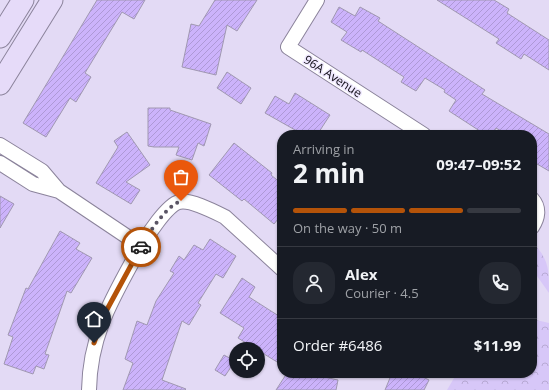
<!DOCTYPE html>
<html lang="en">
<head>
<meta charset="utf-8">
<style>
	:root { --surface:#171b24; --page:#242831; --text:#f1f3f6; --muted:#9ea1a6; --line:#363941; --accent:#b45309 }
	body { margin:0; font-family:"Open Sans",sans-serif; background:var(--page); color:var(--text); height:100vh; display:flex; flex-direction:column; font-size:15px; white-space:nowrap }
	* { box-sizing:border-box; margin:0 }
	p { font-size:13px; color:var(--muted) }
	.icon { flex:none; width:22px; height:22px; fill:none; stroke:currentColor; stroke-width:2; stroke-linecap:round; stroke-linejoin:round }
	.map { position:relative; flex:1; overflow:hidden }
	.sheet { position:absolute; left:277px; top:130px; width:260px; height:248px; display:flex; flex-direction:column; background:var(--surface); border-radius:16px; box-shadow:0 1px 3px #0004 }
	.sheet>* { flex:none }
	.tools { position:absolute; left:229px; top:342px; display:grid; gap:8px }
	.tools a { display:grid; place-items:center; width:36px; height:36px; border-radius:50%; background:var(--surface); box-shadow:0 1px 3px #0004; font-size:20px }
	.pin { position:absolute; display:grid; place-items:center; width:34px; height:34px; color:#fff; margin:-41px -17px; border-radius:50% 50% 50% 0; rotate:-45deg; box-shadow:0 0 4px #0007 }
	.pin .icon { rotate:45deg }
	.courier { position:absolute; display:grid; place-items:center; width:40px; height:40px; margin:-20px; border:3px solid #b45309; border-radius:50%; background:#fff; color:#222; box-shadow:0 1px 5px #0007 }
	.headline em { font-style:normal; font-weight:700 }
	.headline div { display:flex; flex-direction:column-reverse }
	.headline { display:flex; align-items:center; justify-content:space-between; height:68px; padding:0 16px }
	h1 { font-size:26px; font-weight:700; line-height:30px }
	.bar { display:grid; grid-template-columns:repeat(4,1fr); gap:6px 4px; align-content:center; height:48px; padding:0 16px }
	.bar i { height:5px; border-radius:3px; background:var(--line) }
	.bar .active { background:var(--accent) }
	.bar p { grid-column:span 4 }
	.line { display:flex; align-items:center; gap:10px; padding:0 16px; border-top:1px solid var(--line) }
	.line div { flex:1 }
	.round { display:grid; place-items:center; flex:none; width:42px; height:42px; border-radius:16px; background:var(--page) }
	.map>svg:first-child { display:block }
	.park { fill:url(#park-crowns) }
	.building { fill:url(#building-hatch); stroke:#a098b1 }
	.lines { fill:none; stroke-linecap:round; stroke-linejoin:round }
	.minor-casing { stroke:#8b839b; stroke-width:16 }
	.secondary-casing { stroke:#8b839b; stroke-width:23 }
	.minor { stroke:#fff; stroke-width:14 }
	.secondary { stroke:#e6dbf9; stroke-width:21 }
	.done { stroke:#5a5565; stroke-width:4; stroke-dasharray:0 7.2 }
	.route { stroke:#b45309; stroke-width:5 }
	.labels { text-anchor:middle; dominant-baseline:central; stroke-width:3; stroke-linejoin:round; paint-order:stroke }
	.street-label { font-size:12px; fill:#110e17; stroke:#efe8fe }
</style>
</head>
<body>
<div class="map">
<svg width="549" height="390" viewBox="0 0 549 390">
	<defs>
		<pattern id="park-crowns" width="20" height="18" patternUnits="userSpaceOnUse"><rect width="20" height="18" fill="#d7c7f8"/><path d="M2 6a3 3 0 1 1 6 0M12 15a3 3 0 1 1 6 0" fill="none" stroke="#b8aad4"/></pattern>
		<pattern id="building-hatch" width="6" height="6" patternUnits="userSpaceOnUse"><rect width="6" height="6" fill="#ccb3fb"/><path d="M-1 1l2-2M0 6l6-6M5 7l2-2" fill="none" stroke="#ae99d6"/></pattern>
	</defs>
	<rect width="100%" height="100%" fill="#e3daf5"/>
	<path class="park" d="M533 243C549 259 549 270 549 293L532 269Z
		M532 319 549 323V390H447L457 373H532Z"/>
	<path class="building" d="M97 0H145L134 19 122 12 85 73 91 77 76 102 70 98 46 137 23 123Z
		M215 0H257L237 31 227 25 216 75 182 67 191 24 199 26Z
		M437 0H494L509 9 507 13 549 40V70L524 54 521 59 496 43 499 39Z
		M339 7 355 16 360 7 380 18 378 21 485 90 482 94 549 134V171L532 161V135H508L496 128 492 135H486L449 111 456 100 444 92 445 90 425 78 416 91 401 82 404 77 362 50 361 52 341 40 347 32 331 22Z
		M227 72 251 88 241 104 217 88Z
		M295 93 330 115 317 135H304L265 113 275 96 289 104Z
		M148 108H170V110L211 124 204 146 198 143 192 160 176 155 179 147H154L148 146Z
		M127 132 150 165 126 182 140 190 131 204 96 183 118 147 114 141Z
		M234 143 272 173 271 175 282 184V214L274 224 244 199 242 201 209 175Z
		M0 196 14 204 0 228Z
		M60 231 80 243 76 249 92 258 71 293 67 291 45 354 49 355 44 369 36 366 33 374 4 364 13 337 8 335 26 288 28 289Z
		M210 239 236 256 223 278 216 274 198 303 201 305 189 325 182 321 162 380 186 389 185 390H123L133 363 125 359 137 321 147 325 156 301 174 273 170 271 179 256 184 260 194 245 203 250Z
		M242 278 255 287 249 297 282 318V365L238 338 244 328 220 313Z
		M224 355 235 361 225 376 215 370Z
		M287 373H306L338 380 336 390H276Z
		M392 373H415L429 380 424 390H385Z"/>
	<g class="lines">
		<defs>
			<path id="minor" d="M317 0 288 47 424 135
				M0 145 42 171 59 191 141 246C147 236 167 205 179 202 190 199 215 212 225 217L282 269
				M0 163 33 184 59 191
				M532 199C540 208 538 218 532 227
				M89 390C90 332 114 296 141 246"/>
			<path id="secondary" d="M0 37 23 0
				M0 84 52 0"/>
		</defs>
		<use href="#minor" class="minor-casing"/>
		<use href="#secondary" class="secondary-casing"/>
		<use href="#minor" class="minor"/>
		<use href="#secondary" class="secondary"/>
	</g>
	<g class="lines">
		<path class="done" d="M141 247C148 234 166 206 181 201"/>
		<path class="route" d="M94 343 104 315 141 247"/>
	</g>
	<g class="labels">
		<g class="street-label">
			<text transform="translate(333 76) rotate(33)">96A Avenue</text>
		</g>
	</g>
</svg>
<div class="tools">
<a><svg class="icon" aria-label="locate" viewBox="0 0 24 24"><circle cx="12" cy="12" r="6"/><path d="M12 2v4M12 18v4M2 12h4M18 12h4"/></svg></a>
</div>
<div class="pin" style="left:181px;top:201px;background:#ea580c"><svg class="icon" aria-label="bag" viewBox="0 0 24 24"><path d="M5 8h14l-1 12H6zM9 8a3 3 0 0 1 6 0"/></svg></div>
<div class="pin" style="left:94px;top:343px;background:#1f2937"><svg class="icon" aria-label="home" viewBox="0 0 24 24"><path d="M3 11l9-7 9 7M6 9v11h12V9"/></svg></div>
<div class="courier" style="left:141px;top:247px"><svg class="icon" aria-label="car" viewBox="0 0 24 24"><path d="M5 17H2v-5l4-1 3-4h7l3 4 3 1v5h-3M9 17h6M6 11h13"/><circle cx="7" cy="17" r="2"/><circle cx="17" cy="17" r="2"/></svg></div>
<section class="sheet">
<div class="headline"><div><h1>2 min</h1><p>Arriving in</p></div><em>09:47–09:52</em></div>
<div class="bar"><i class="active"></i><i class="active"></i><i class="active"></i><i></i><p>On the way · 50 m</p></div>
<div class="line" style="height:72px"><a class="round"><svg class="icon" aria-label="person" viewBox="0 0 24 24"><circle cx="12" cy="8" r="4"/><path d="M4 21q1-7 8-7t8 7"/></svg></a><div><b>Alex</b><p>Courier · 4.5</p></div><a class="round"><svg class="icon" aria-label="phone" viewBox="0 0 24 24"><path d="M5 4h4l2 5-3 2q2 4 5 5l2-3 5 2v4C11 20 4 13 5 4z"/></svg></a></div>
<div class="line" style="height:52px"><div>Order #6486</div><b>$11.99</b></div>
</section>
</div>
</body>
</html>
